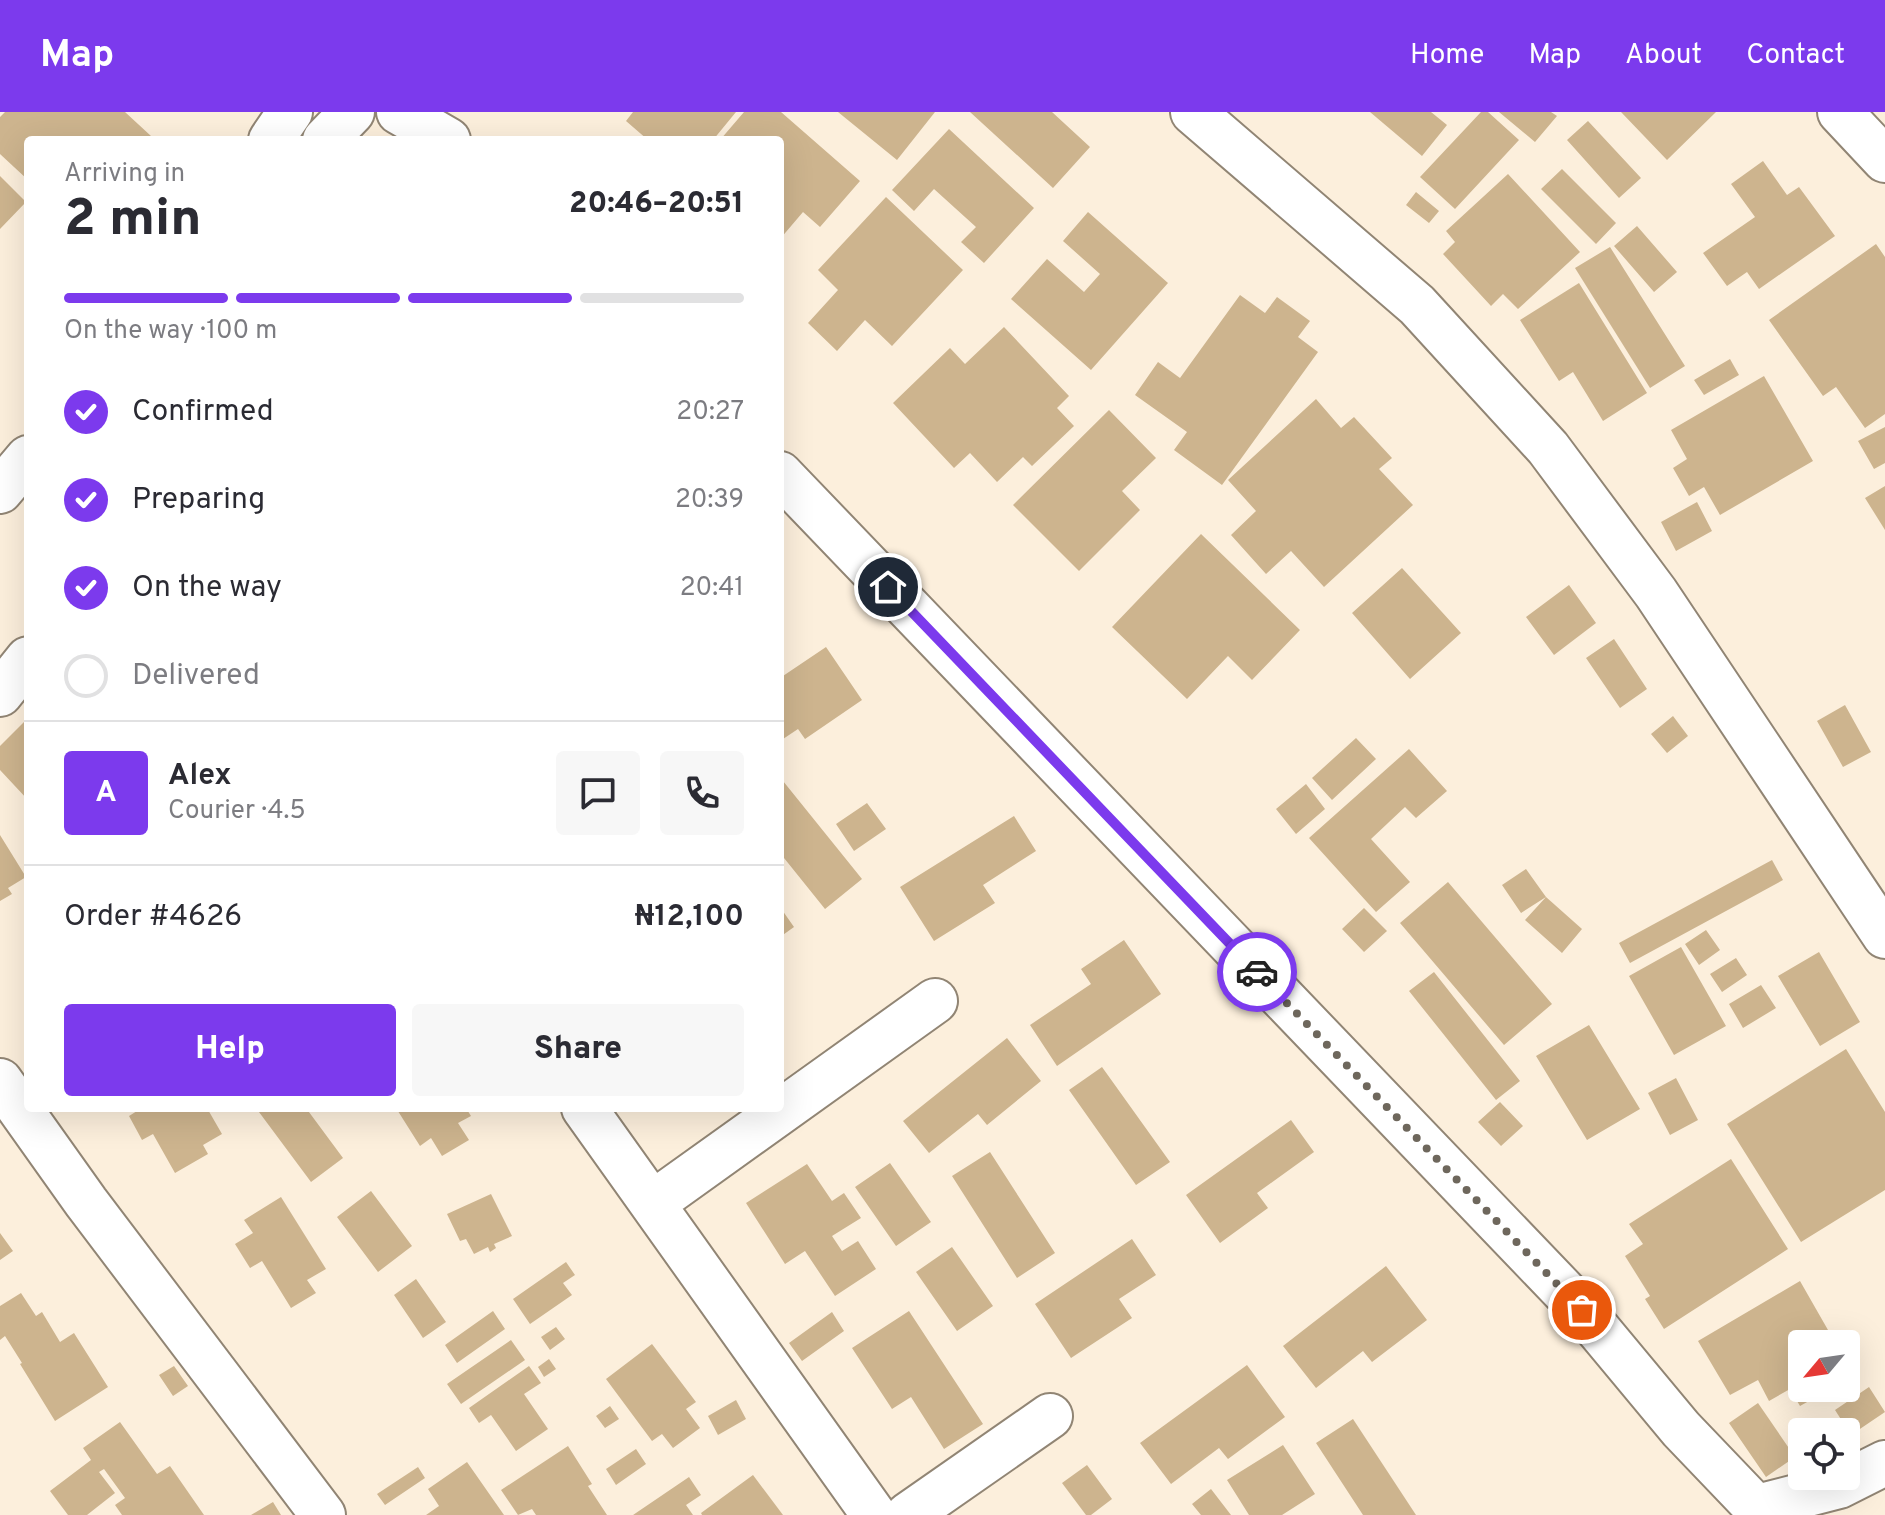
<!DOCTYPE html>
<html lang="en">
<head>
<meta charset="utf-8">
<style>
	:root { --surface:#fff; --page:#f7f7f7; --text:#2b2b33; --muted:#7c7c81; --line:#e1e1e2; --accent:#7c3aed }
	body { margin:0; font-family:Overpass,sans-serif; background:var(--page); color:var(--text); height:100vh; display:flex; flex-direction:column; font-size:30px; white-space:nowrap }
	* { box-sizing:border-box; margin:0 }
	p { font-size:26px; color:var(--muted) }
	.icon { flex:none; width:44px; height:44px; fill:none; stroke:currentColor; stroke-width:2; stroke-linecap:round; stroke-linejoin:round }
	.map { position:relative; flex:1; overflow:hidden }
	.panel { position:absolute; left:24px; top:24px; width:760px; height:976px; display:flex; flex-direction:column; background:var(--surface); border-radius:8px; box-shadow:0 8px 32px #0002 }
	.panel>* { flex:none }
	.needle { width:52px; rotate:241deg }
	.controls { position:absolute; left:1788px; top:1218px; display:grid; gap:16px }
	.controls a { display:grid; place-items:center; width:72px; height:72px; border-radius:8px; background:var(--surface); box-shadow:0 8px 32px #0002; font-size:40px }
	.pin { position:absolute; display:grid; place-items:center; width:68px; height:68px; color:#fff; margin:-34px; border:4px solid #fff; border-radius:50%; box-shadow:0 2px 8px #0007 }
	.courier { position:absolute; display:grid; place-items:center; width:80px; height:80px; margin:-40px; border:6px solid #7c3aed; border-radius:50%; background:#fff; color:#222; box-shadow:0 2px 10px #0007 }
	.headline em { font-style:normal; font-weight:800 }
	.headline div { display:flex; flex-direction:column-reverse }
	.headline { display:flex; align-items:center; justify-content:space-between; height:136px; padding:0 40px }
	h1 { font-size:52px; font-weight:800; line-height:60px }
	.bar { display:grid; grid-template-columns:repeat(4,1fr); gap:12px 8px; align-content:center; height:96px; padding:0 40px }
	.bar i { height:10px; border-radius:6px; background:var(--line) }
	.bar .current { background:var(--accent) }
	.bar p { grid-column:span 4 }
	.line { display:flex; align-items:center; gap:20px; padding:0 40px; border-top:2px solid var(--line) }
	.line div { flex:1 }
	.round { display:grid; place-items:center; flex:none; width:84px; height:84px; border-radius:8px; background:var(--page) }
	ol { padding:0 40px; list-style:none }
	li { display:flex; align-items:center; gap:24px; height:88px }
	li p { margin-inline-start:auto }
	li .icon { padding:8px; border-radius:50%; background:var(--accent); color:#fff; stroke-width:4 }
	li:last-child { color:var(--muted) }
	li i { width:44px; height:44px; border:4px solid var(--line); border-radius:50% }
	.cta { display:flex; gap:16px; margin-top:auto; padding:16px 40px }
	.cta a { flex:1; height:92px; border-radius:8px; background:var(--accent); color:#fff; font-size:32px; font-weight:800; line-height:92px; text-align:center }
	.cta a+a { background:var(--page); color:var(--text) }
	header { display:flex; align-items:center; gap:48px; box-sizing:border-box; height:112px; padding:0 40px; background:var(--accent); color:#fff }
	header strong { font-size:38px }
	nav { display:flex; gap:44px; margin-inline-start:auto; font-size:28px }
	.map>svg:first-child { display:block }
	.building { fill:#cdb48e }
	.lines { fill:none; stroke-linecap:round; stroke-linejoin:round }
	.minor-casing { stroke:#918574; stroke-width:48 }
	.minor { stroke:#fff; stroke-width:44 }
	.done { stroke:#6e675c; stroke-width:8; stroke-dasharray:0 14.4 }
	.route { stroke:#7c3aed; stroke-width:10 }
</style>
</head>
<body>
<header>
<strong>Map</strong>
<nav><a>Home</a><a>Map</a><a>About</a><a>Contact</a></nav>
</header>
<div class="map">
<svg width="1885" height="1403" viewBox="0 0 1885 1403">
	<rect width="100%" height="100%" fill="#fcefdc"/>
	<path class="building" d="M5 0H125L151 24 147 28H28V68L0 42V5Z
		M633 0H736L713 28H648L626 9Z
		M744 0H781L860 69 820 115 803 100 780 127V28H720Z
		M838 0H935L897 48Z
		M970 0H1052L1090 35 1053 76Z
		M1370 0H1431L1447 13 1422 44Z
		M1481 0H1488L1519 28 1455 97 1420 65Z
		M1499 0H1551L1557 4 1535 30Z
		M1621 0H1716L1667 48Z
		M1588 9 1641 66 1619 86 1567 28Z
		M949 17 1034 96 984 151 961 130 976 115 934 77 914 99 892 78Z
		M1763 49 1787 83 1799 75 1835 124 1759 177 1747 160 1727 174 1703 141 1755 105 1731 72Z
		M1562 57 1616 111 1596 132 1541 77Z
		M1508 62 1580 140 1518 197 1503 182 1491 194 1443 142 1455 130 1446 119Z
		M0 64 26 90 0 117Z
		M1416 80 1439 99 1429 111 1406 93Z
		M886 85 963 158 892 234 865 208 837 239 808 211 838 178 818 158Z
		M1088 100 1168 171 1091 258 1011 187 1047 147 1084 180 1100 162 1063 129Z
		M1637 114 1677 160 1654 180 1614 134Z
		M1876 132 1885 145V302L1865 316 1836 275 1823 284 1769 208Z
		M1610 135 1685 254 1650 276 1575 156Z
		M1579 171 1647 281 1603 309 1573 260 1559 269 1520 208Z
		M1240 183 1265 201 1277 185 1310 209 1298 225 1318 240 1222 373 1174 338 1187 320 1135 283 1158 250 1180 266Z
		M1004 215 1069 284 1057 296 1074 314 1032 354 1023 345 997 370 970 341 954 356 893 291 950 236 965 252Z
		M1730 247 1739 263 1704 283 1694 268Z
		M1764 264 1813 349 1720 403 1704 375 1689 384 1673 356 1687 347 1671 318Z
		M1316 287 1341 316 1354 305 1392 346 1379 357 1413 393 1324 475 1291 439 1266 462 1231 423 1256 399 1228 368Z
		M1109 298 1156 346 1122 379 1140 398 1079 459 1013 393Z
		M1885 315V351L1874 357 1858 329Z
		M1885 374V418L1865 386Z
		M1697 390 1712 419 1676 439 1661 410Z
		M1201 422 1300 518 1252 568 1228 544 1187 587 1112 515Z
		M1402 456 1461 521 1410 567 1352 501Z
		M1569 473 1596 511 1554 543 1526 505Z
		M1614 527 1647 577 1620 596 1586 546Z
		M826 535 862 588 805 627 798 617 780 629V566Z
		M1845 593 1871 640 1843 655 1817 609Z
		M1673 604 1688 624 1667 641 1651 622Z
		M28 606V688L0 658V634Z
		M1356 626 1376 647 1332 688 1312 666Z
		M1409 637 1447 679 1416 706 1405 695 1371 727 1410 770 1376 800 1309 726Z
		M783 669 862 767 825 797 780 741V671Z
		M1306 672 1325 697 1296 722 1276 697Z
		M867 691 886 717 854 739 836 712Z
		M1014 704 1036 739 983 773 995 791 934 829 900 775Z
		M0 723 26 765 8 776 12 782 0 789Z
		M1772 748 1783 768 1630 851 1619 831Z
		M1526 757 1546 785 1521 801 1502 773Z
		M1448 770 1552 892 1504 933 1400 811Z
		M1546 785 1582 817 1562 841 1525 808Z
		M780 795 794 815 780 825Z
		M1364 796 1387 819 1364 840 1342 817Z
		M1706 818 1720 838 1699 853 1685 832Z
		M1124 828 1161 882 1057 954 1030 913 1091 872 1081 857Z
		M1681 835 1726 914 1674 943 1629 864Z
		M1819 840 1860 910 1820 934 1778 864Z
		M1736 846 1747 863 1722 880 1710 862Z
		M1434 860 1520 969 1496 988 1409 879Z
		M1761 873 1776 896 1743 916 1729 892Z
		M1589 913 1640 997 1587 1028 1536 944Z
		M1007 926 1041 969 987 1013 978 1002 929 1041 903 1009Z
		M1846 937 1885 1000V1078L1801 1130 1727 1012Z
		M1102 955 1170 1050 1136 1073 1069 978Z
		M1676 966 1698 1008 1670 1023 1648 981Z
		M1500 990 1523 1014 1501 1034 1478 1010Z
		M136 996H207L222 1022 203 1033 208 1042 175 1061 153 1022 142 1028 129 1004 137 999Z
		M256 996H306L343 1046 311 1070Z
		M396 996H466L471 1004 458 1011 469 1028 442 1044 431 1026 420 1034Z
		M1291 1008 1314 1040 1257 1081 1268 1096 1220 1131 1186 1083Z
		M990 1040 1055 1141 1017 1166 952 1064Z
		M1731 1047 1788 1137 1664 1217 1645 1187 1650 1184 1625 1144 1643 1132 1629 1112Z
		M890 1051 931 1110 896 1134 855 1075Z
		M807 1052 832 1089 844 1081 861 1106 832 1124 842 1139 858 1129 876 1157 835 1184 805 1139 785 1152 746 1091Z
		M371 1079 412 1134 378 1160 337 1105Z
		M491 1082 512 1124 494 1132 496 1136 490 1140 488 1135 474 1142 466 1127 460 1129 447 1102Z
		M281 1085 326 1157 307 1168 316 1181 291 1196 262 1149 250 1156 235 1132 253 1121 244 1108Z
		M0 1121 13 1139 0 1148Z
		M1132 1127 1156 1163 1119 1187 1132 1206 1071 1246 1035 1192Z
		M952 1135 993 1194 957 1219 916 1160Z
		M566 1150 575 1163 563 1171 572 1183 530 1212 513 1187Z
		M1386 1154 1427 1208 1372 1250 1363 1239 1316 1276 1283 1234Z
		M416 1167 446 1210 423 1226 394 1183Z
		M1800 1169 1836 1232H1802V1276H1832L1800 1294 1790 1277 1769 1289 1758 1268 1730 1283 1698 1229Z
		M21 1181 36 1204 42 1200 60 1230 74 1221 108 1275 55 1309 20 1252 22 1251 5 1224 0 1228V1194Z
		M493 1199 505 1217 457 1251 445 1233Z
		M909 1199 983 1312 944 1337 911 1285 892 1297 852 1236Z
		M832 1200 844 1219 802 1249 789 1231Z
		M556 1215 565 1227 550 1238 541 1225Z
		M511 1228 525 1248 461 1292 447 1272Z
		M652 1232 696 1290 686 1297 700 1316 673 1336 662 1322 652 1329 606 1267Z
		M549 1247 556 1257 544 1265 538 1255Z
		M1247 1253 1285 1305 1228 1347 1219 1336 1171 1372 1140 1331Z
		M174 1254 188 1274 173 1284 159 1263Z
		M529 1254 541 1271 524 1282 548 1317 516 1339 491 1303 479 1311 469 1296Z
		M1869 1275 1885 1300 1851 1323 1835 1298Z
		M736 1288 746 1307 718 1323 708 1304Z
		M1758 1291 1795 1345 1766 1365 1729 1311Z
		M610 1294 619 1307 605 1316 596 1304Z
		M1353 1307 1416 1403H1363L1316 1331Z
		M120 1310 157 1362 170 1354 204 1403H122L115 1393 125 1386 104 1357 99 1360 115 1381 87 1403H68L50 1379 91 1348 83 1336Z
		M1283 1333 1315 1382 1282 1403H1249L1227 1368Z
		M568 1334 592 1372 588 1374 607 1403H536L532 1397 518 1403 501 1378Z
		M636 1337 646 1352 616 1373 606 1357Z
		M467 1350 504 1403H426L439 1394 428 1377Z
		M1087 1353 1112 1387 1091 1403H1086L1062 1371Z
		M418 1355 425 1366 385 1393 377 1382Z
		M753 1363 783 1403H702L701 1401Z
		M689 1365 701 1383 686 1393 693 1403H633Z
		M1211 1377 1231 1403H1201L1192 1392Z
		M273 1390 281 1403H251Z"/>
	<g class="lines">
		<defs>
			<path id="minor" d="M399 0 448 28
				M1193 0 1417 193 1548 336 1656 481 1885 824
				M1840 0 1885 48
				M271 28 290 0
				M325 28 352 0
				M780 362 1582 1198 1681 1317 1748 1387
				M0 379 28 346
				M0 582 28 547
				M0 969 86 1090 323 1403
				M584 996 874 1403
				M653 1091 935 889
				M1769 1392 1839 1374 1885 1351
				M908 1403 1050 1304"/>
		</defs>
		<use href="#minor" class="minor-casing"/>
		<use href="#minor" class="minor"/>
	</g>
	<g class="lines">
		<path class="done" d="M1257 860 1582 1198"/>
		<path class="route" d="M888 475 1257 860"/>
	</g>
</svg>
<div class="controls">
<a><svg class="needle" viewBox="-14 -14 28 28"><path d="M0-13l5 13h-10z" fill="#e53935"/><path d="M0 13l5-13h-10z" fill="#7c7c81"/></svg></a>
<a><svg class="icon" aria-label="locate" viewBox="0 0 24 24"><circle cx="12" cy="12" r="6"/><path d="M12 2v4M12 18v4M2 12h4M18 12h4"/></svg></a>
</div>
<div class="pin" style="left:1582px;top:1198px;background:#ea580c"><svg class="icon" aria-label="bag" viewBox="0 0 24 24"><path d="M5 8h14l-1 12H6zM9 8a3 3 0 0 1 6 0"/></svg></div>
<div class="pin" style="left:888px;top:475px;background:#1f2937"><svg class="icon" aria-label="home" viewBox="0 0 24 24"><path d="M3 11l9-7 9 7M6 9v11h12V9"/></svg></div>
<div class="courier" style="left:1257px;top:860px"><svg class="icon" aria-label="car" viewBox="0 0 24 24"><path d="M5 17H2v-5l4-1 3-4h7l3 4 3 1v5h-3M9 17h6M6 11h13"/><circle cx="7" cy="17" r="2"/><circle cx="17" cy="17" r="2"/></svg></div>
<section class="panel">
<div class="headline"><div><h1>2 min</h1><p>Arriving in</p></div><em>20:46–20:51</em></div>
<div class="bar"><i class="current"></i><i class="current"></i><i class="current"></i><i></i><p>On the way · 100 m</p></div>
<ol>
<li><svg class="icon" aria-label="check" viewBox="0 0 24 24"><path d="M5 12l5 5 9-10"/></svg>Confirmed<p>20:27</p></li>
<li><svg class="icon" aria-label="check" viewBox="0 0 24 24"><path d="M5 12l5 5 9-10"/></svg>Preparing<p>20:39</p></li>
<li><svg class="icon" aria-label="check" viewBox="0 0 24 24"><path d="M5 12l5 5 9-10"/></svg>On the way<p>20:41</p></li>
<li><i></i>Delivered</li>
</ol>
<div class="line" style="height:144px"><b class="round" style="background:var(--accent);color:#fff">A</b><div><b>Alex</b><p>Courier · 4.5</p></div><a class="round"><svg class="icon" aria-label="chat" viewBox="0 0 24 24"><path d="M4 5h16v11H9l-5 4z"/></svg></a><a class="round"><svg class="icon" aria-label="phone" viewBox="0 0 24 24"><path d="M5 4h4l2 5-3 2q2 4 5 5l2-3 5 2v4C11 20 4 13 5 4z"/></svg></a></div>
<div class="line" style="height:104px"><div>Order #4626</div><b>₦12,100</b></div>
<div class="cta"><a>Help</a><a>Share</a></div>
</section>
</div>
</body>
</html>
